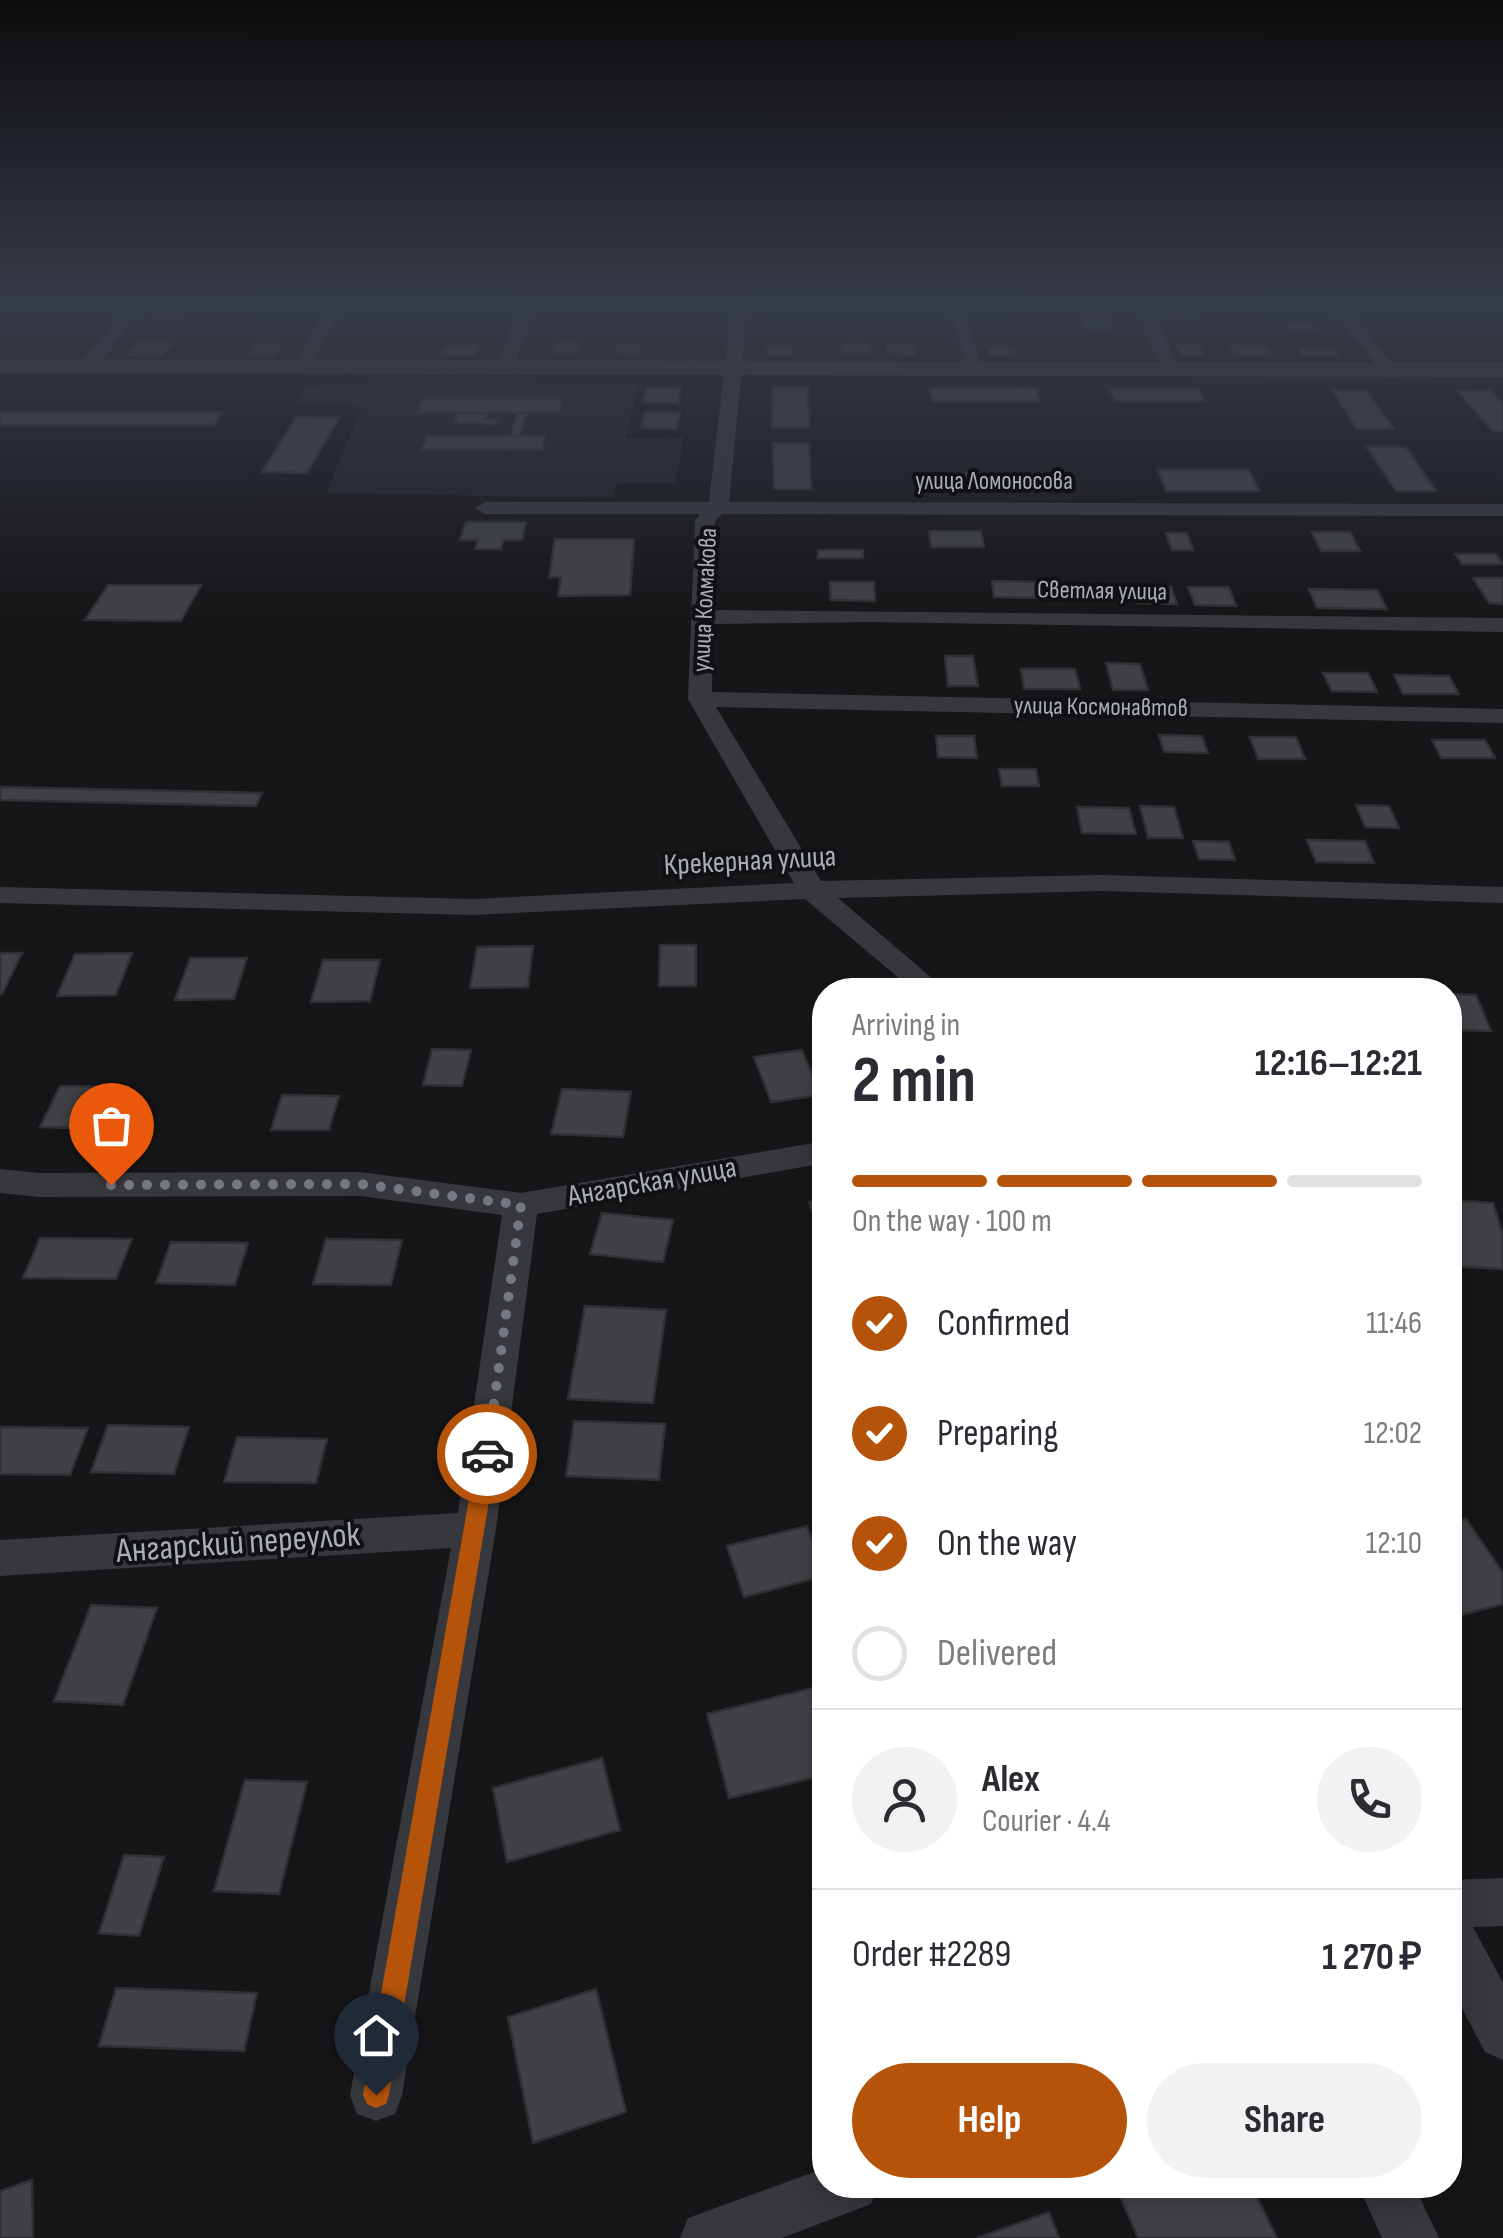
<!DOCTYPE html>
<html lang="en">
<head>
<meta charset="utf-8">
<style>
	:root { --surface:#fff; --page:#f2f2f3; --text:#2b2b33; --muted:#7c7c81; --line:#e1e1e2; --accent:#b45309 }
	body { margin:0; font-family:"Sofia Sans Condensed",sans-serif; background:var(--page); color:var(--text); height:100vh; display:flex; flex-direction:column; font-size:38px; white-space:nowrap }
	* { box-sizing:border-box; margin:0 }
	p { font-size:32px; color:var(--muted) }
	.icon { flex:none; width:55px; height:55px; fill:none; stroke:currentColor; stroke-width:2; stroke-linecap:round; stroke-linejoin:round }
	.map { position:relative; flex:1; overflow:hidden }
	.details { position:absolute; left:812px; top:978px; width:650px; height:1220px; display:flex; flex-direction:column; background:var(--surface); border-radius:40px; box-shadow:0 5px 25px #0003 }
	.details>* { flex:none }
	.pin { position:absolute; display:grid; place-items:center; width:85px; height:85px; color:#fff; margin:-102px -42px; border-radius:50% 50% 50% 0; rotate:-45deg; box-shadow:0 0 10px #0007 }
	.pin .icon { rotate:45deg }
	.courier { position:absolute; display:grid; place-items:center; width:100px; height:100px; margin:-50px; border:8px solid #b45309; border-radius:50%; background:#fff; color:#222; box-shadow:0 2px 12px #0007 }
	.headline em { font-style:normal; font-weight:700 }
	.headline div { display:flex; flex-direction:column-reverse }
	.headline { display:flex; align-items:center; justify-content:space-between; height:170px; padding:0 40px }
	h1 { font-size:65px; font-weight:700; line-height:75px }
	.bar { display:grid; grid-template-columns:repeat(4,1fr); gap:15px 10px; align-content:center; height:120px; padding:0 40px }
	.bar i { height:12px; border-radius:8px; background:var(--line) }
	.bar .on { background:var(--accent) }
	.bar p { grid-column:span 4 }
	.line { display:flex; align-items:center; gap:25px; padding:0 40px; border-top:2px solid var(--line) }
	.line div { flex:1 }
	.round { display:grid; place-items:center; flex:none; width:105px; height:105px; border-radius:52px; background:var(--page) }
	ol { padding:0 40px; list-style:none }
	li { display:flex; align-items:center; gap:30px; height:110px }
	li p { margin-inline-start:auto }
	li .icon { padding:10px; border-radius:50%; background:var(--accent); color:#fff; stroke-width:4 }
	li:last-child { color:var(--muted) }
	li i { width:55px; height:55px; border:5px solid var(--line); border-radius:50% }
	.button { display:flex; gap:20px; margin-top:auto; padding:20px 40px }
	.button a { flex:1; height:115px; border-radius:60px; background:var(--accent); color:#fff; font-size:40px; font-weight:700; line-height:115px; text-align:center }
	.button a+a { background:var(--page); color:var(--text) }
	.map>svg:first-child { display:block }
	.built { fill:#222225 }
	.building { fill:#404145; stroke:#303034; stroke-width:2.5 }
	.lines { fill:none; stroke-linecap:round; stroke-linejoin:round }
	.minor { fill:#37383d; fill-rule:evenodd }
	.tertiary { fill:#37383d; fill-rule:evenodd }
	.route { fill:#b45309 }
	.done { stroke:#757880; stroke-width:10; stroke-dasharray:0 18 }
	.labels { text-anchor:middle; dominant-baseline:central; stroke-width:8; stroke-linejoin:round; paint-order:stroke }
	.far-street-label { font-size:25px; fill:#a8adb8; stroke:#111113 }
	.street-label { font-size:30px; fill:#a8adb8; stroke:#111113 }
	.near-street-label { font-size:35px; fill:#a8adb8; stroke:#111113 }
</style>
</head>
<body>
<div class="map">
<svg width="1503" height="2238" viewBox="0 0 1503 2238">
	<rect width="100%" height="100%" fill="#161618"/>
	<path class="built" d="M388 382 638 384 626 438 684 437 675 483H617L614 498 326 493 362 407 295 405 305 387Z"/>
	<path class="building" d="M166 304H190L183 314H159Z
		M1161 311H1194L1199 321 1165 320Z
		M1082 320H1107L1111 329H1085Z
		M1287 324H1315L1320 332H1292Z
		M138 343H172L163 355H129Z
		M555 343H580L577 354H552Z
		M255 344H282L276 355H249Z
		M843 344H870V354H843Z
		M887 344 916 345 917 355 888 354Z
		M617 345H640L638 355 615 354Z
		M1177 345H1199L1204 356H1182Z
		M1230 345 1267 346 1273 356 1235 355Z
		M444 346H479L476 355 441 356Z
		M767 346H792V355H767Z
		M988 347H1014L1016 356H990Z
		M1298 348H1334L1338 356H1302Z
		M773 387H808L809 427H772Z
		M647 388H681L678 403 643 402Z
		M929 388H1036L1040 401H932Z
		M1110 389H1199L1205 401H1115Z
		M1332 390H1366L1394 429H1357Z
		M1491 390 1503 404V431H1492L1458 391Z
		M422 399H562L559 413H417Z
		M0 412H222L214 425H0Z
		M645 412 680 413 676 429 641 428Z
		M459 413H487L485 419H499L497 425 455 422Z
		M517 413H527L520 436H510Z
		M296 417 339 418 307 473 262 472Z
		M427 436H545L542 450H421Z
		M773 443H809L811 489H774Z
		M1367 447H1406L1436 491H1396Z
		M1158 470H1249L1259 491H1166Z
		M945 473 1064 474 1069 490H948Z
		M466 522H526L522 540H503L501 549H475L478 540H460Z
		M929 531H981L984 547H931Z
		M1312 532H1350L1360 551H1321Z
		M1166 533H1187L1193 550H1172Z
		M555 539H634L630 595 558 596 561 577H549Z
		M818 550H863V558H818Z
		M1455 554H1496L1503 564H1462Z
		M1473 578H1503V604L1489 603Z
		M992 581 1046 582 1050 598 994 597Z
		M830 582H874L875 601 831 600Z
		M108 585H201L181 621 85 620Z
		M1131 587H1171L1177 604 1136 603Z
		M1188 587H1229L1236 606 1195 605Z
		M1309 589 1377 590 1387 609 1317 608Z
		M945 656H973L978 686H948Z
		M1106 663 1140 664 1148 690H1113Z
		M1021 669H1075L1080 689H1024Z
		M1323 673H1368L1377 692 1332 691Z
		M1394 675 1449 676 1459 694H1403Z
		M1159 735 1202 736 1208 753 1164 752Z
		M936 736H974L977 758 938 757Z
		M1250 737H1296L1305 759H1258Z
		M1432 740H1485L1495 758H1441Z
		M999 769H1036L1039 786H1002Z
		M0 787 262 793 256 806 0 800Z
		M1356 805 1389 806 1399 828 1365 827Z
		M1140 806 1174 807 1183 838H1148Z
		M1077 807 1129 808 1136 834 1082 833Z
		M1307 840 1365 841 1374 863 1316 862Z
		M1193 841 1229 842 1235 860 1199 859Z
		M660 945H696V986H659Z
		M533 946 528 987 470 988 477 947Z
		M0 953H22L2 994H0Z
		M132 953 116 995 57 996 75 954Z
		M190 958H247L234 999 175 1000Z
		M323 960H380L370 1001 311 1002Z
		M1450 994 1476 995 1491 1031 1457 1030 1450 1013Z
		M432 1049 471 1050 462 1086 423 1085Z
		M802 1050 821 1095 771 1102 754 1057Z
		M60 1086 129 1087 110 1129 40 1127Z
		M562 1089 631 1092 623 1137 551 1134Z
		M282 1095 339 1096 329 1130H271Z
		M825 1200V1249L809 1202Z
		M1450 1200 1493 1203 1503 1235V1269L1450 1266Z
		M602 1213 673 1220 663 1262 590 1254Z
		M40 1238 132 1239 116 1279 23 1278Z
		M326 1239 402 1240 391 1285 313 1284Z
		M171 1242 248 1243 235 1285 156 1283Z
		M585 1306 666 1310 653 1403 568 1399Z
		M574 1421 665 1424 659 1480 566 1476Z
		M108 1425 189 1427 174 1474 91 1472Z
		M0 1427 88 1428 70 1475 0 1474Z
		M237 1437 327 1439 316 1483 224 1482Z
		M1466 1519 1503 1573V1604L1461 1615 1450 1597V1523Z
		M807 1526 825 1576 744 1597 727 1546Z
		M91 1605 157 1608 123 1705 54 1701Z
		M825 1685V1775L729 1798 707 1714Z
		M602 1758 620 1830 507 1862 493 1788Z
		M245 1780 307 1782 279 1894 214 1891Z
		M124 1855 164 1857 139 1936 99 1933Z
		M116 1988 257 1993 244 2051 99 2046Z
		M596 1989 626 2112 533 2143 508 2017Z
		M32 2180 33 2238H0V2191Z
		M1115 2185H1251L1277 2238H1138Z
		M1049 2212 1059 2238H977Z"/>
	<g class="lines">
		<path class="minor" d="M130 304H147L93 371H81V363Z
			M328 304H344L307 372H295L292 368Z
			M521 304H537L514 367 499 371 496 367Z
			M732 304H748L729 502 1503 504V516L722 514 715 522 714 610 1503 618V632L871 622 713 624 712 692 1503 709V723L716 707 821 881 1102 875 1503 887V903L1102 891 838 898 946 990H913L805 899 473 915 0 903V887L473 899 794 883 688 699 695 521 700 514H485L475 508 485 502H709Z
			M949 304H965L982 374 967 370Z
			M1133 304H1149L1180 370 1177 374 1162 370Z
			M1326 304H1343L1395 366V374H1383Z
			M825 1141V1163L537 1214 496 1529 402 2095 395 2114 376 2121 357 2114 350 2095 451 1548 0 1576V1540L458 1513 502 1215 360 1196 40 1197 0 1193V1169L40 1173 360 1172 521 1193Z
			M1503 1878V1926L1473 1927 1503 1983V2060L1485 2052 1450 1986V1880Z
			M825 2168V2185H879L871 2204 782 2238H680L688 2218Z
			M1358 2185H1414L1439 2238H1382Z"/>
		<path class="tertiary" d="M0 359 1503 363V377L0 373Z"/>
	</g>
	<linearGradient id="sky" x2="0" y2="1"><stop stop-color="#0c0c0d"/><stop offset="0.49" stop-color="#363c48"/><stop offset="1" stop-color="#363c48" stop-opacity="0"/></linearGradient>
	<rect width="1503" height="618" fill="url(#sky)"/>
	<path class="route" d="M487 1446 497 1454 389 2095 386 2104 376 2108 367 2104 363 2095 477 1454Z"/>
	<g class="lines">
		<path class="done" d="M111 1185 360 1184 521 1205 487 1454"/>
	</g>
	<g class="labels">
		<g class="far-street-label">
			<text x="994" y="481">улица Ломоносова</text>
			<text transform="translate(1102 591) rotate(1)">Светлая улица</text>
			<text transform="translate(705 600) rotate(-87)">улица Колмакова</text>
			<text transform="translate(1101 707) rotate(1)">улица Космонавтов</text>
		</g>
		<g class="street-label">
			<text transform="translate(750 861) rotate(-3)">Крекерная улица</text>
			<text transform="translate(652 1182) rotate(-10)">Ангарская улица</text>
		</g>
		<g class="near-street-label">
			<text transform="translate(238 1543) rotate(-4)">Ангарский переулок</text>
		</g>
	</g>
</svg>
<div class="pin" style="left:111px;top:1185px;background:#ea580c"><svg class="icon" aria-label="bag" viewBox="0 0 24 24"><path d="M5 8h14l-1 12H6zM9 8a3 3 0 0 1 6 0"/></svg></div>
<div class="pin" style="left:376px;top:2095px;background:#1f2937"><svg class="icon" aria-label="home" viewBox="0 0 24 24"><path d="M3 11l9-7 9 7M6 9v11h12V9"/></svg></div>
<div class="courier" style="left:487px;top:1454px"><svg class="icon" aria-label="car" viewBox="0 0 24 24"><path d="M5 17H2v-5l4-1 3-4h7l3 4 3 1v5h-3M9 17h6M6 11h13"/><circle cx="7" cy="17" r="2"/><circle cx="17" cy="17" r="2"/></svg></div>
<section class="details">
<div class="headline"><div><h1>2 min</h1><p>Arriving in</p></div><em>12:16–12:21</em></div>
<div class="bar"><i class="on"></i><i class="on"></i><i class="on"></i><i></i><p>On the way · 100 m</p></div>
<ol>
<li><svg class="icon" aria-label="check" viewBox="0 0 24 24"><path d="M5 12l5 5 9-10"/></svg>Confirmed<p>11:46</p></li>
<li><svg class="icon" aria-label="check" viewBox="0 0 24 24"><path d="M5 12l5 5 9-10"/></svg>Preparing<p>12:02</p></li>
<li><svg class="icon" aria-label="check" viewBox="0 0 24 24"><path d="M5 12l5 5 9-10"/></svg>On the way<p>12:10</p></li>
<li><i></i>Delivered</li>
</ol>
<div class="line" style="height:180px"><a class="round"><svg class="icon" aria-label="person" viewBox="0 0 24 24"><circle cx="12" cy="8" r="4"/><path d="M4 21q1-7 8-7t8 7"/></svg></a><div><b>Alex</b><p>Courier · 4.4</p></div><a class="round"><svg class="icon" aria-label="phone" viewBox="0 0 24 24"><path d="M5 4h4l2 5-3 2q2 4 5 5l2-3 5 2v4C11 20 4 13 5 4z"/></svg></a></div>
<div class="line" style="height:130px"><div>Order #2289</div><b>1 270 ₽</b></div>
<div class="button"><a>Help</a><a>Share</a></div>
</section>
</div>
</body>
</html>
